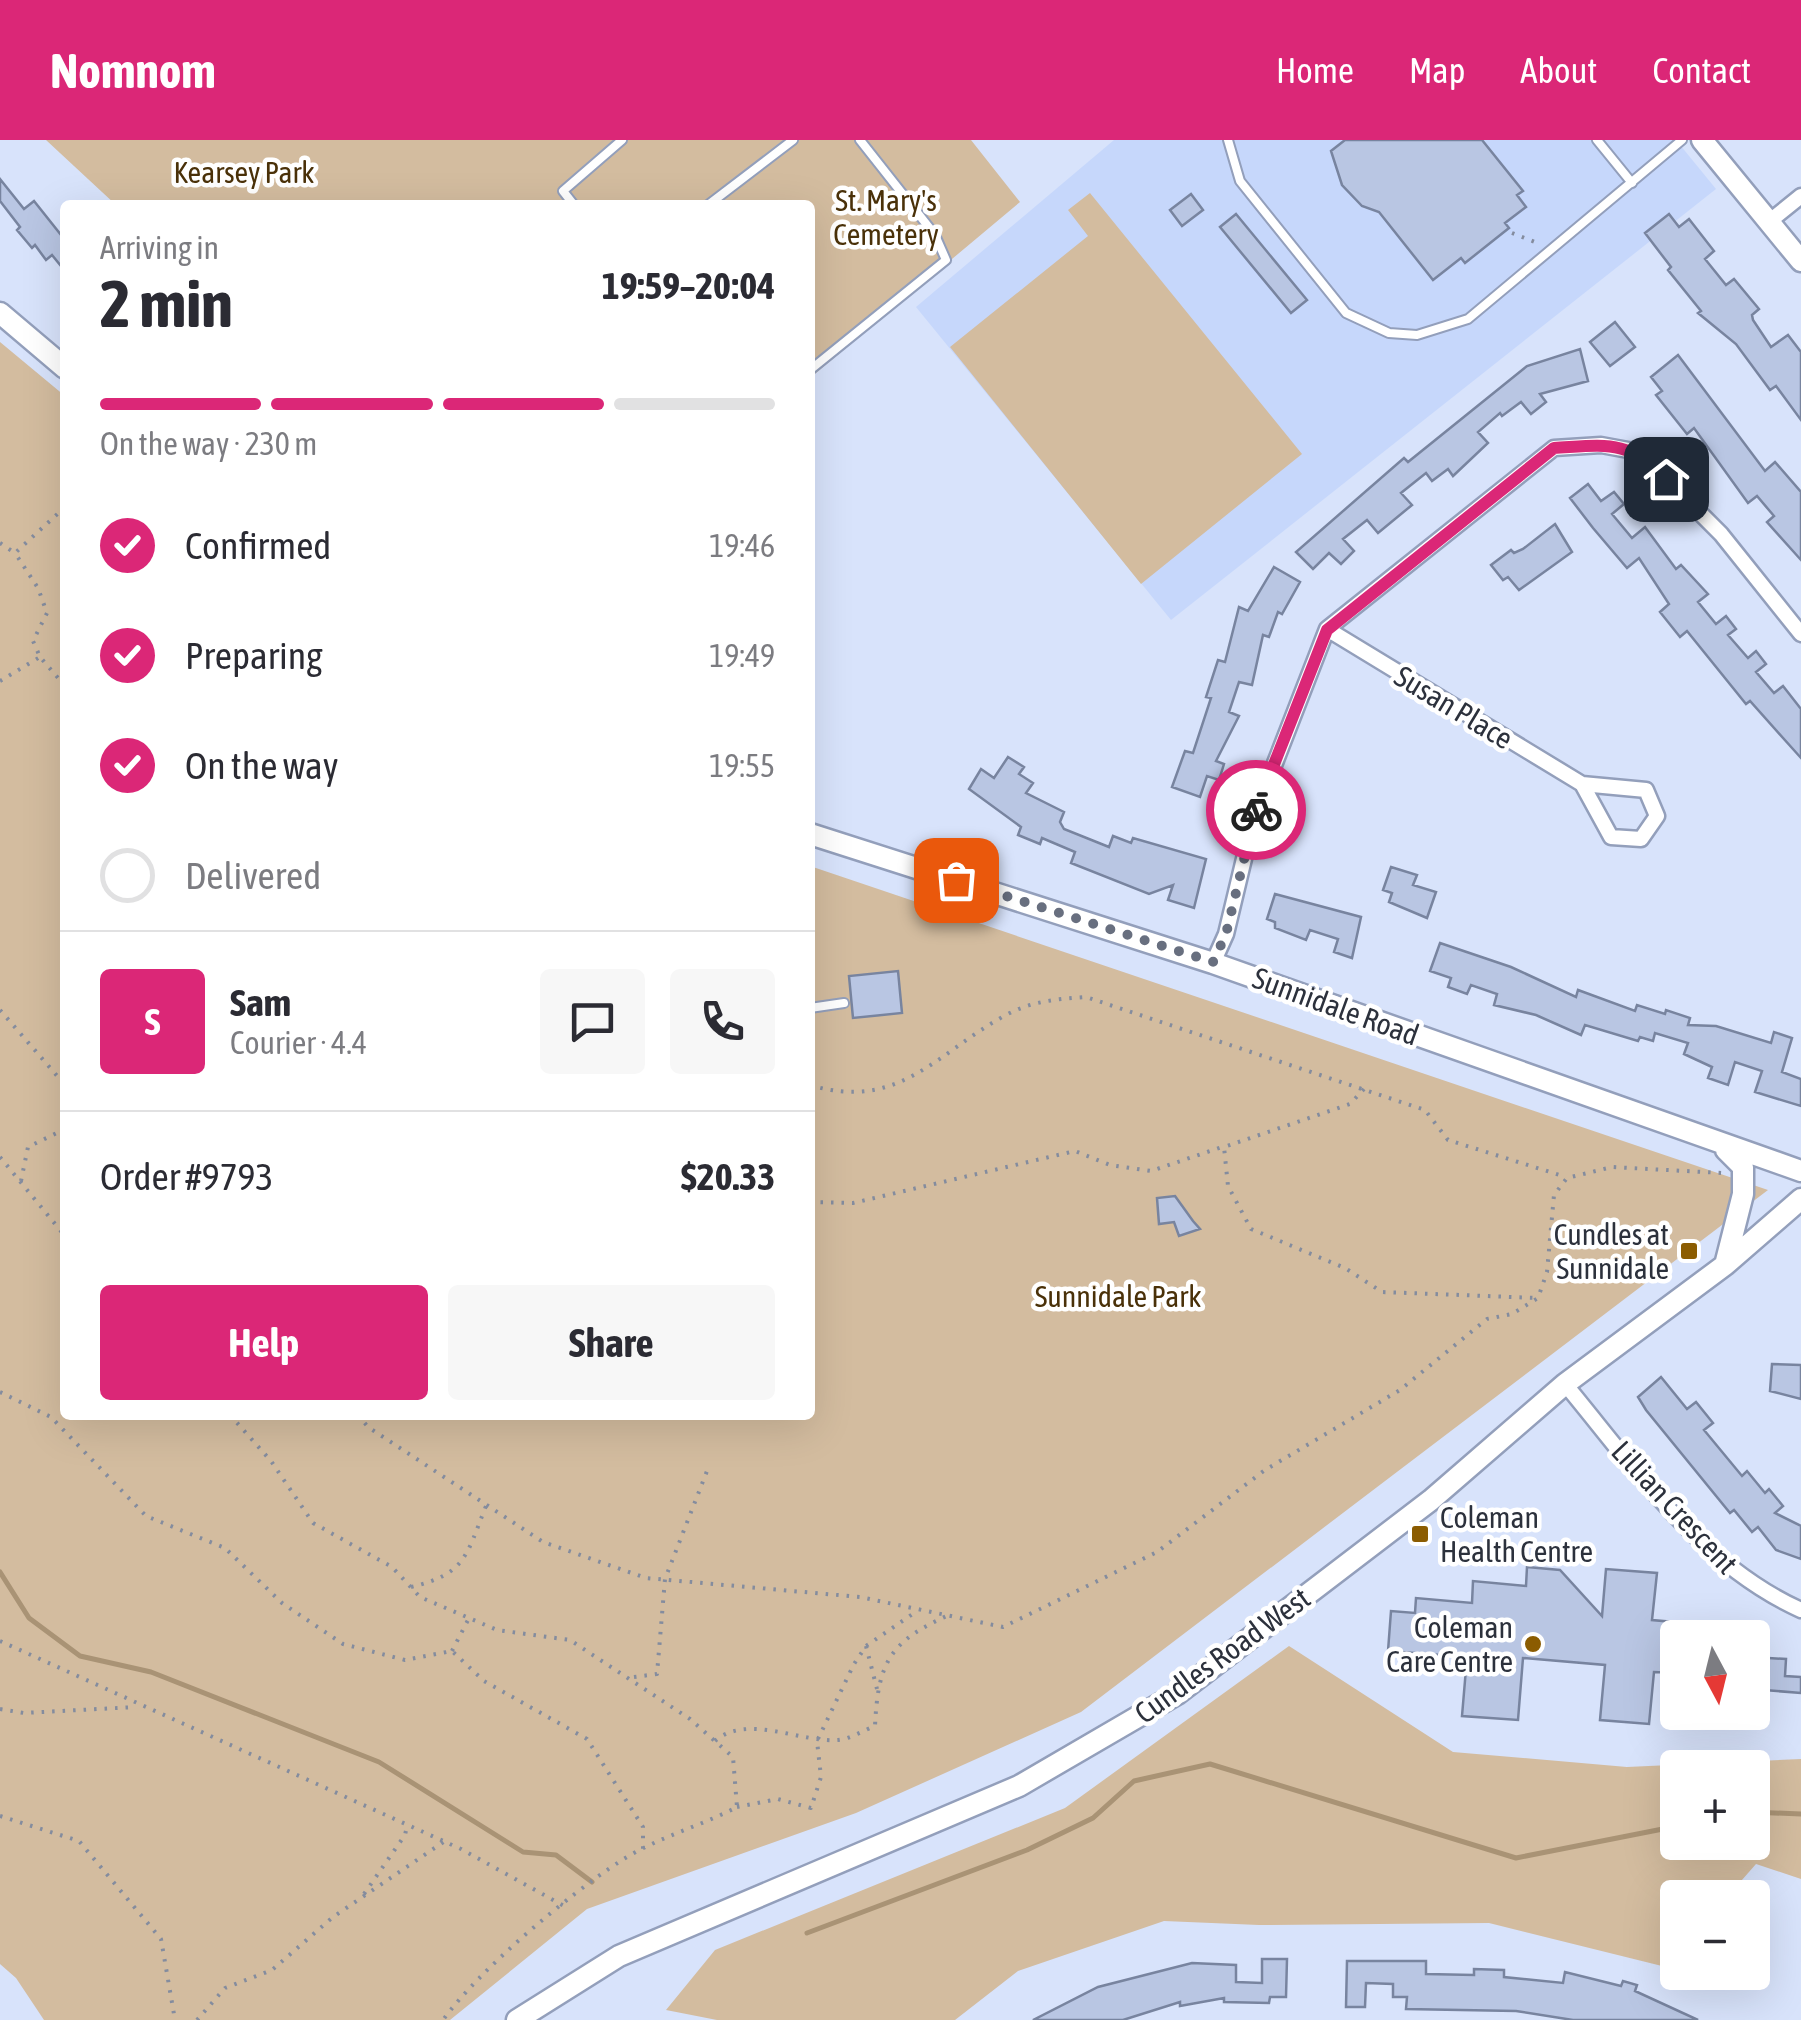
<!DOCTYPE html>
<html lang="en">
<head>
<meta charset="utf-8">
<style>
	:root { --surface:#fff; --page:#f7f7f7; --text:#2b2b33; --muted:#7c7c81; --line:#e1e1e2; --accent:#db2777 }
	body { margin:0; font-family:"Asap Condensed",sans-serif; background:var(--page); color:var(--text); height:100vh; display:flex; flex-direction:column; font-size:38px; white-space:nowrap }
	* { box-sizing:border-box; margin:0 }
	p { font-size:32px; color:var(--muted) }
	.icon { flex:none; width:55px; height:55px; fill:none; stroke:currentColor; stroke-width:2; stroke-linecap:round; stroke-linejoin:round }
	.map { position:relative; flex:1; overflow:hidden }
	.details { position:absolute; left:60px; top:60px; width:755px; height:1220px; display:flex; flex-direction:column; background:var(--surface); border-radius:10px; box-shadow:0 10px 40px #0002 }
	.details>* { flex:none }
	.needle { width:65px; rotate:173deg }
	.fabs { position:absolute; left:1660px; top:1480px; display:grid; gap:20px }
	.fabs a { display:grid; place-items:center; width:110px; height:110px; border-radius:10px; background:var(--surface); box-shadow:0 10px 40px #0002; font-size:50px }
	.pin { position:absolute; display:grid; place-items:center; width:85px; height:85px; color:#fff; margin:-42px; border-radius:20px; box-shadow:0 5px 15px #0006 }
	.courier { position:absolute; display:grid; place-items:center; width:100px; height:100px; margin:-50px; border:8px solid #db2777; border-radius:50%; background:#fff; color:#222; box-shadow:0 2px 12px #0007 }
	.overview em { font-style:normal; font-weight:700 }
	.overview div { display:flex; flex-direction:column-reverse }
	.overview { display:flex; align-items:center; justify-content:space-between; height:170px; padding:0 40px }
	h1 { font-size:65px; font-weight:700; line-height:75px }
	.bar { display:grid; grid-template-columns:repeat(4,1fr); gap:15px 10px; align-content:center; height:120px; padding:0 40px }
	.bar i { height:12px; border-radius:8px; background:var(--line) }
	.bar .active { background:var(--accent) }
	.bar p { grid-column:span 4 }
	.line { display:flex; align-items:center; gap:25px; padding:0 40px; border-top:2px solid var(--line) }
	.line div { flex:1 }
	.round { display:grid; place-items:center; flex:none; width:105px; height:105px; border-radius:10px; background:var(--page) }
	ol { padding:0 40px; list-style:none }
	li { display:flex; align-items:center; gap:30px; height:110px }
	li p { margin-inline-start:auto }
	li .icon { padding:10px; border-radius:50%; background:var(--accent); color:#fff; stroke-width:4 }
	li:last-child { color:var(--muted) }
	li i { width:55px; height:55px; border:5px solid var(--line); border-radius:50% }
	.action { display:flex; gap:20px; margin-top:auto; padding:20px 40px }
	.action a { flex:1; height:115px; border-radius:10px; background:var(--accent); color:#fff; font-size:40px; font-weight:700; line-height:115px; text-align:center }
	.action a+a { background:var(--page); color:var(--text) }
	header { display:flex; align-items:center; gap:60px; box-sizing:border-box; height:140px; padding:0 50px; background:var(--accent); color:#fff }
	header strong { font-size:48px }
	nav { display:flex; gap:55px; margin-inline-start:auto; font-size:35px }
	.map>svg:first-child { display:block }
	.built { fill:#c6d7fb }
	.green { fill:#d3bc9f; fill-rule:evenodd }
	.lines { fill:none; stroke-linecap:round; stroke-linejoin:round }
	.stream { stroke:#a99375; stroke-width:5 }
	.building { fill:#b9c6e3; stroke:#78849f; stroke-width:2.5 }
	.lane-casing { stroke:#939fbb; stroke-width:12 }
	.street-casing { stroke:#939fbb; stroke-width:19 }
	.secondary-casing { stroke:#939fbb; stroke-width:25 }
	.path { stroke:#848c9e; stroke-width:4; stroke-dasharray:2.5 8; stroke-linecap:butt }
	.lane { stroke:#fff; stroke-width:8 }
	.street { stroke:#fff; stroke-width:14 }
	.secondary { stroke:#fff; stroke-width:20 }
	.done { stroke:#686f7f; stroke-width:10; stroke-dasharray:0 18 }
	.route { stroke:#db2777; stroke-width:12 }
	.poi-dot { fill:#8b5c01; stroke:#fff; stroke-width:4 }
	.labels { text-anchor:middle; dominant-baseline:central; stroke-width:9; stroke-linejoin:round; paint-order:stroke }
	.park-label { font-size:30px; fill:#4a3109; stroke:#fff }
	.street-label { font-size:30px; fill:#2c313c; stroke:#fff }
	.poi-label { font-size:30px; fill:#2c313c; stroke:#fff; text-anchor:end }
</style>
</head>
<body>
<header>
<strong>Nomnom</strong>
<nav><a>Home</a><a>Map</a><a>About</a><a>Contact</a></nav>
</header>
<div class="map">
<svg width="1801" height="1880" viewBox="0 0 1801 1880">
	<rect width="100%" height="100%" fill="#d8e3fb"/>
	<path class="built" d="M1114 0H1676L1716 49 1171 480 916 167Z"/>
	<path class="green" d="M46 0H971L1020 62 810 238V65H116Z
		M1090 53 1302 314 1141 444 950 207 1088 96 1068 70Z
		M0 202 65 256V1275H810V726L1768 1050 1081 1572 856 1673 587 1769 450 1880H44L16 1838 0 1824Z
		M1289 1506 1453 1612 1627 1627 1801 1619V1739L1756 1724 1727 1757 1678 1758 1677 1814 1666 1827 1489 1783 1259 1785 1164 1781 1018 1831 955 1880H717L666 1870 715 1810 1065 1668ZM1678 1628H1752V1702H1678Z"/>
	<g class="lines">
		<path class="stream" d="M0 1432 29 1478 80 1516 151 1532 379 1622 523 1712 556 1715 592 1742
			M1752 1672 1801 1674
			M807 1793 1027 1710 1093 1678 1134 1641 1210 1624 1516 1718 1678 1686"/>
	</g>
	<path class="building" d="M1345 0H1482L1523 51 1517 55 1526 67 1505 83 1509 88 1465 123 1461 118 1433 140 1379 72 1362 66 1342 45 1331 11Z
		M0 39 24 69 34 61 65 100V131L52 115 46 120 35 105 32 108 17 90 20 87 0 61Z
		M1191 54 1203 70 1182 86 1170 70Z
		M1236 74 1307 160 1291 173 1220 87Z
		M1669 74 1679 87 1689 79 1714 111 1705 119 1726 145 1734 139 1759 169 1752 175 1753 180 1771 207 1788 195 1801 212V280L1776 246 1770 250 1736 204 1698 173 1701 171 1668 130 1671 127 1645 93Z
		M1615 182 1635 207 1610 226 1590 202Z
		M1580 209 1588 241 1540 254 1546 262 1531 274 1521 262 1502 276 1500 273 1478 292 1488 303 1453 336 1448 329 1432 341 1426 333 1401 353 1412 365 1378 393 1367 380 1343 399 1354 411 1341 424 1329 413 1313 429 1296 412 1404 318 1408 322 1527 226Z
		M1678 215 1765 331 1775 322 1801 352V420L1767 382 1774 376 1757 356 1748 363 1694 288 1687 294 1656 255 1662 251 1651 237Z
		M1588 344 1601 361 1614 352 1624 364 1612 374 1632 398 1645 387 1676 429 1681 425 1708 454 1698 462 1716 484 1726 476 1736 489 1728 495 1748 518 1756 511 1766 524 1756 532 1774 553 1783 546 1801 569V618L1750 561 1746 564 1687 491 1680 497 1660 472 1669 464 1639 418 1627 428 1593 388 1570 358Z
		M1555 384 1572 412 1519 450 1508 437 1503 440 1491 425 1511 410 1514 413 1523 409Z
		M1274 427 1300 442 1282 474 1278 472 1269 497 1263 495 1252 545 1239 542 1229 572 1239 576 1216 621 1224 624 1219 640 1207 636 1200 657 1172 647 1185 611 1193 613 1211 558 1206 557 1218 520 1225 522 1239 467 1248 471Z
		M1008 617 1024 627 1019 634 1033 643 1026 653 1064 672 1060 682 1064 689 1109 707 1113 696 1131 703 1133 698 1206 719 1194 768 1168 760 1173 745 1149 754 1071 723 1075 712 1042 698 1040 704 1018 695 1021 687 969 649 981 629 994 638Z
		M1391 727 1417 735 1413 745 1436 752 1427 778 1389 762 1392 753 1383 750Z
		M1275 754 1361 777 1352 818 1334 812 1338 799 1310 790 1306 800 1275 788V782L1267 779Z
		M1440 803 1511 827 1576 857 1578 850 1635 871 1637 865 1665 874 1666 870 1690 878 1688 885 1716 886 1771 903 1774 892 1792 898 1782 932 1801 939V966L1755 952 1762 931 1735 922 1728 945 1708 938 1712 927 1684 914 1688 903 1655 893 1653 901 1640 897 1638 901 1585 885 1581 895 1536 875 1494 865 1497 854 1471 845 1467 854 1448 847 1451 838 1430 831Z
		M898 831 902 873 853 878 849 836Z
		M1175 1056 1193 1081 1200 1089 1179 1096 1174 1082 1159 1084 1157 1058Z
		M1772 1224 1801 1225V1259L1770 1251Z
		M1661 1237 1687 1269 1696 1262 1713 1283 1704 1290 1742 1336 1747 1331 1765 1353 1769 1349 1783 1366 1775 1373 1801 1386V1419L1776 1410 1758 1387 1752 1392 1734 1370 1730 1373 1646 1270 1638 1257Z
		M1527 1427 1560 1430 1602 1476 1606 1429 1657 1433 1652 1480 1731 1487 1730 1498H1678V1533L1654 1532 1649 1584 1600 1580 1605 1525 1523 1518 1518 1580 1462 1576 1467 1517 1388 1511 1391 1471 1415 1473 1416 1458 1472 1463 1473 1441 1526 1446Z
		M1752 1517 1786 1519 1785 1536 1801 1537V1553L1752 1549Z
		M1262 1819H1287L1286 1857H1270L1269 1863 1224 1862V1858L1180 1866V1862L1123 1880H1033L1098 1847 1192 1823 1236 1825V1842L1262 1843Z
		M1347 1821H1426V1834L1474 1835V1829L1504 1830V1837L1563 1843 1565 1832 1621 1846 1623 1841 1637 1845 1635 1851 1698 1880H1573L1516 1871 1406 1869 1407 1857H1393V1844L1366 1843 1365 1867H1346Z"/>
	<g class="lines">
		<defs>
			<path id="lane" d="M1228 0 1240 41 1346 173 1389 193 1417 195 1468 179 1682 0
				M1597 0 1632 43
				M574 65 563 51 622 0
				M708 65 793 0
				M810 230 946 120 935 95 860 0
				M810 868 844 863"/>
			<path id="street" d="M1770 81 1801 56
				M1327 489 1582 644 1646 650 1657 676 1641 699 1611 697 1582 644
				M1213 823 1226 794 1254 677 1327 489 1554 308 1601 305 1639 312 1721 394 1801 494
				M1565 1244C1634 1327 1700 1425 1801 1470"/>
			<path id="secondary" d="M1702 0 1801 121
				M0 173 65 228
				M810 694 1213 823 1801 1031
				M1725 1125 1743 1054V1027L1726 1010
				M517 1880 619 1816 1019 1646 1177 1554 1431 1360 1565 1244 1725 1125 1801 1059"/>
		</defs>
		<use href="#lane" class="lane-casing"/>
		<use href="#street" class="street-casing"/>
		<use href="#secondary" class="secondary-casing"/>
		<path class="path" d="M1512 93 1540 104
			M65 367 15 413 38 448 47 473 33 501 40 517 65 546
			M0 403 15 413
			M0 541 40 517
			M0 870 65 945
			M810 945C898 972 937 913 1004 876 1031 861 1057 859 1086 857L1425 970 1448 1000 1566 1037
			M1364 949 1350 964 1224 1007 1228 1046 1251 1089 1345 1128 1382 1152 1538 1158
			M0 1017 65 1096
			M21 1041 28 1007 65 989
			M810 1062 853 1063 1075 1011 1110 1025 1151 1031 1222 1007
			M0 1252 51 1277 146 1376 225 1408 282 1463 343 1504 405 1520 452 1511 484 1541 587 1599 643 1687V1710
			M230 1275 271 1321 313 1383 392 1427 420 1457 497 1490 570 1500 690 1579 733 1617 737 1667C699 1687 655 1698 619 1722 567 1756 479 1830 443 1880
			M358 1275 368 1287 543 1402 646 1438 860 1457 1003 1487 1157 1412 1265 1330 1400 1250 1487 1179 1512 1174 1538 1158 1547 1132 1554 1055 1567 1038 1612 1027 1722 1033
			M411 1447C466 1434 466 1416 486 1366
			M0 1501 461 1709 564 1766
			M866 1506 877 1549
			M452 1511 468 1480
			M634 1537 657 1534 665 1439 707 1331
			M0 1569 24 1573 136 1567
			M715 1601C747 1573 801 1603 838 1600 850 1599 864 1590 875 1586 878 1522 890 1501 949 1475
			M737 1667 778 1659 811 1668 821 1637 817 1601 854 1524 866 1506 917 1471
			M0 1676 79 1701 161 1799 175 1880
			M364 1754 405 1695 407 1686
			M197 1880 225 1848 272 1830 333 1777 445 1701"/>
		<use href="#lane" class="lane"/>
		<use href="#street" class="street"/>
		<use href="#secondary" class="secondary"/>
	</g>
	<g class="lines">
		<path class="done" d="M956 740 1213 822 1226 794 1256 670"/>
		<path class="route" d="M1256 670 1327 490 1554 308C1608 305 1627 299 1666 339"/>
	</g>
	<g class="poi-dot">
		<rect x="1679" y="1101" width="20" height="20" rx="5"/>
		<rect x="1410" y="1384" width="20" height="20" rx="5"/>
		<circle cx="1533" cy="1504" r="10"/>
	</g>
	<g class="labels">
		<g class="park-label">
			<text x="244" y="32">Kearsey Park</text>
			<text x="886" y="60">St. Mary's<tspan x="886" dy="34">Cemetery</tspan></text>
			<text x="1118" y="1156">Sunnidale Park</text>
		</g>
		<g class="street-label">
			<text transform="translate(1454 567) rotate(31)">Susan Place</text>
			<text transform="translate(1336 866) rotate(20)">Sunnidale Road</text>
			<text transform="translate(1675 1367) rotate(47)">Lillian Crescent</text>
			<text transform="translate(1222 1515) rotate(-36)">Cundles Road West</text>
		</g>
		<g class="poi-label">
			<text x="1669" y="1094">Cundles at<tspan x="1669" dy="34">Sunnidale</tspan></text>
			<text x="1440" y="1377" text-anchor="start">Coleman<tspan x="1440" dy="34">Health Centre</tspan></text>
			<text x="1513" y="1487">Coleman<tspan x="1513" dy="34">Care Centre</tspan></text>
		</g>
	</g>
</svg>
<div class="fabs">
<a><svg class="needle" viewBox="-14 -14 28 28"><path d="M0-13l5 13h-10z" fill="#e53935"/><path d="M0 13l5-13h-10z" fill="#7c7c81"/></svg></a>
<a>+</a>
<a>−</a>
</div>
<div class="pin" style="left:956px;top:740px;background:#ea580c"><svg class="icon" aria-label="bag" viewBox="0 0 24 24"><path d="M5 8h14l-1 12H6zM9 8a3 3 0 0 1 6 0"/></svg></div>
<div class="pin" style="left:1666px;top:339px;background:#1f2937"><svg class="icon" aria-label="home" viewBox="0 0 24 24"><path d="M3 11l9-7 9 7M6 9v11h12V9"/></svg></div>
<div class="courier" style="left:1256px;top:670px"><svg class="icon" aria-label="bike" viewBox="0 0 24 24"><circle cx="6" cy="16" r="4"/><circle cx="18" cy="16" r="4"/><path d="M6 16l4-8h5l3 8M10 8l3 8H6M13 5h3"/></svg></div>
<section class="details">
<div class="overview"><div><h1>2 min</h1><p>Arriving in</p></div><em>19:59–20:04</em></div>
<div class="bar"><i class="active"></i><i class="active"></i><i class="active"></i><i></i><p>On the way · 230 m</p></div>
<ol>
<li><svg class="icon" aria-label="check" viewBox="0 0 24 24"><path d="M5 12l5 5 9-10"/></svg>Confirmed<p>19:46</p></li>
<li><svg class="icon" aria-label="check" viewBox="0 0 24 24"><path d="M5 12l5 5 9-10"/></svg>Preparing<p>19:49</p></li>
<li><svg class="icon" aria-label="check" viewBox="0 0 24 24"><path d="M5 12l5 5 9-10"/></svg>On the way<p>19:55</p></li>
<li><i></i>Delivered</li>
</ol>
<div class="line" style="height:180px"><b class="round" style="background:var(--accent);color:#fff">S</b><div><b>Sam</b><p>Courier · 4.4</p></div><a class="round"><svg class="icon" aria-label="chat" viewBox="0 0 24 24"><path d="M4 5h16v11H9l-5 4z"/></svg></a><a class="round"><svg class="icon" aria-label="phone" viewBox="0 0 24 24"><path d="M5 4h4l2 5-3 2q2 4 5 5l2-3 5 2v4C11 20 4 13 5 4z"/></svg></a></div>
<div class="line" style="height:130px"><div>Order #9793</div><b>$20.33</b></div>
<div class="action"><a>Help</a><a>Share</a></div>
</section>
</div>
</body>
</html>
